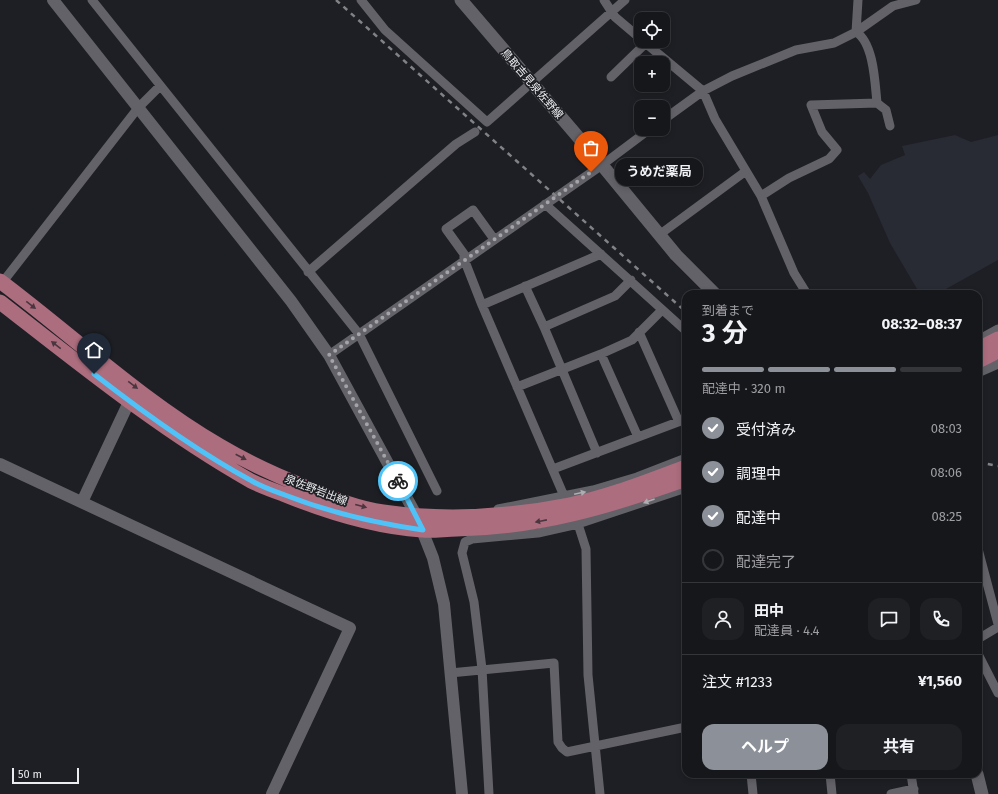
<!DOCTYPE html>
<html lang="ja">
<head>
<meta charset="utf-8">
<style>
	:root { --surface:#16171b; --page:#1f2024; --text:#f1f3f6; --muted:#9e9fa3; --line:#35363a; --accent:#8c9099 }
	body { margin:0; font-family:"Fira Sans","Noto Sans JP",sans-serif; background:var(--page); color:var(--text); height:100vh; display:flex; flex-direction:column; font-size:15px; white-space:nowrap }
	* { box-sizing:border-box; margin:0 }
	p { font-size:13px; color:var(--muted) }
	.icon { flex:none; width:22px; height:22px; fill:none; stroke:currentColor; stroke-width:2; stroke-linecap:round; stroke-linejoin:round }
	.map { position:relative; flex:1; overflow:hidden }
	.drawer { position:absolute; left:682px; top:290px; width:300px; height:488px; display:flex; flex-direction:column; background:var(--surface); border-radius:12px; box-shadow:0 2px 6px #0003,0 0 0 1px var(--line) }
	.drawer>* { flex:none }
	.tools { position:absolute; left:634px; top:12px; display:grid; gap:8px }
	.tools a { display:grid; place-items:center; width:36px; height:36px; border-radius:8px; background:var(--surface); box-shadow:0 2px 6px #0003,0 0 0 1px var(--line); font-size:20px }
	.scale { position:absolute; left:12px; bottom:10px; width:67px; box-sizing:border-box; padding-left:4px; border:2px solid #ebecef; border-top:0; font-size:11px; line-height:14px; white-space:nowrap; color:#ebecef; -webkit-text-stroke:3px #1e1f24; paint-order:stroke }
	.pin { position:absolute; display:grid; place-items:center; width:34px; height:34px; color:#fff; margin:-41px -17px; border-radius:50% 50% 50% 0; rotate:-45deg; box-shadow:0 0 4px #0007 }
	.pin .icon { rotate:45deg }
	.courier { position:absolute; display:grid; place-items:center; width:40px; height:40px; margin:-20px; border:3px solid #4fc3f7; border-radius:50%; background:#fff; color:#222; box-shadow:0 1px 5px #0007 }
	.bubble { position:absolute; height:28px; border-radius:12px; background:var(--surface); box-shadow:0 2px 6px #0003,0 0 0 1px var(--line); font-size:13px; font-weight:700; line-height:28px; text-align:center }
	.summary em { font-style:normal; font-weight:700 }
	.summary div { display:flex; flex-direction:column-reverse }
	.summary { display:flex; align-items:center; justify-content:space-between; height:68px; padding:0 20px }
	h1 { font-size:26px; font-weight:700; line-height:30px }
	.bar { display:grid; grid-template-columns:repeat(4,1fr); gap:6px 4px; align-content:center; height:48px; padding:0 20px }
	.bar i { height:5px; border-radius:3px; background:var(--line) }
	.bar .current { background:var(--accent) }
	.bar p { grid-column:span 4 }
	.line { display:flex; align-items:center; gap:10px; padding:0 20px; border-top:1px solid var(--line) }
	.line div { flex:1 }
	.round { display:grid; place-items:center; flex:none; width:42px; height:42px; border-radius:12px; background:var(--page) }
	ol { padding:0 20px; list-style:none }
	li { display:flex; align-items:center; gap:12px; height:44px }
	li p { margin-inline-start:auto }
	li .icon { padding:4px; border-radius:50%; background:var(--accent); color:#fff; stroke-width:4 }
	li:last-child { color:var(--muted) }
	li i { width:22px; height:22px; border:2px solid var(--line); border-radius:50% }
	.cta { display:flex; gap:8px; margin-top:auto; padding:8px 20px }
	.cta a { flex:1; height:46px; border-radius:12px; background:var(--accent); color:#fff; font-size:16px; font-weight:700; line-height:46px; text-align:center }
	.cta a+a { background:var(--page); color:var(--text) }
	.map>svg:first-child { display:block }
	.built { fill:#282a34 }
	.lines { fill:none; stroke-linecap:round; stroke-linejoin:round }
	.minor { stroke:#626268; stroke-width:9 }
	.tertiary { stroke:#626268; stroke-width:12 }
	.secondary { stroke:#626268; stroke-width:13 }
	.primary { stroke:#ac6d7e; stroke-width:15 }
	.rail { stroke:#818286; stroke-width:2.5; stroke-dasharray:5 5; stroke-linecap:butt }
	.oneway { fill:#49363f }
	.oneway2 { fill:#adaeb2 }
	.done { stroke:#a3a4a8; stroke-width:4; stroke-dasharray:0 7.2 }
	.route { stroke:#4fc3f7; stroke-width:5 }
	.labels { text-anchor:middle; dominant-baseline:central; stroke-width:3.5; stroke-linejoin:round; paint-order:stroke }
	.street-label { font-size:11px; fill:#ebecef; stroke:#1e1f24 }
</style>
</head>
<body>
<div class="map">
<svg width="998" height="794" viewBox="0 0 998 794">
	<rect width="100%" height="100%" fill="#1e1f24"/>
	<path class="built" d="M955 135 971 142 998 135V260L937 294H920L890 243 868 193 858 176 864 172 870 179 881 165 905 155 902 146Z"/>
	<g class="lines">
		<path class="minor" d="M92 0 359 334 437 491
			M361 0 385 30 487 122 625 0
			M604 0 615 17 641 39
			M856 32C874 43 875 84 877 103
			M856 32 858 0
			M643 41 703 91 715 119 761 196 794 273 807 294
			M611 77 646 43
			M663 120 703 91 732 76 796 50 834 43 856 32 893 6 916 0
			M761 196 789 178 829 159 837 150 822 132 811 105 877 103 886 110 890 126
			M545 204 686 331
			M659 235 746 171
			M494 239 473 210 446 229 464 254V259L482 305 564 496
			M308 272 456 144 475 132
			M2 283 138 108 160 86
			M525 286 544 327
			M482 305 601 254
			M639 332 679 422
			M978 340 998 329
			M601 354 638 437
			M329 355 602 165 650 129
			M978 373 998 364
			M517 387 601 354 632 340 662 310
			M597 453 544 327 615 296 631 280
			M553 469 686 419
			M498 509 593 490 637 477 686 458
			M578 524 586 549 588 675 600 794
			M978 549 998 624
			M978 639 998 627
			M978 654 998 693
			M450 673 554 663 558 742 562 748 567 752 686 727
			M751 774 753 794
			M830 774 832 794
			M911 774 914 794
			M489 794 482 669 474 602 462 553 465 542 472 539 538 533 578 524 686 488
			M891 794 914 789"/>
		<path class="tertiary" d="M53 0 291 301 329 355 416 515 433 558 444 604 462 794
			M0 464 350 628 272 794
			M82 502 129 402"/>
		<path class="secondary" d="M461 0 602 165 676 255 715 294
			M977 774 982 794"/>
		<path class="primary" d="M0 281C73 336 141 400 220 446 247 462 275 475 303 486 328 497 356 508 383 512 445 521 508 517 569 505 609 497 648 481 686 467
			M0 302C81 365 161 430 251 481 261 486 272 490 283 494 327 512 375 527 422 530 434 531 445 529 457 529 537 528 611 506 686 479
			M978 349 998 339
			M978 361 998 351"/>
		<path class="rail" d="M336 0 686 312
			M978 462 998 466"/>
	</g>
	<defs><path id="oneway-solid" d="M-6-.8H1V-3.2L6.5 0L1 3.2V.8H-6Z"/></defs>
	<g class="oneway">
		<use href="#oneway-solid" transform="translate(31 305) rotate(38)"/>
		<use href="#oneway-solid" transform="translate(56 345) rotate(-142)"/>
		<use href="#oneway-solid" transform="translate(133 385) rotate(37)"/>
		<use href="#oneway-solid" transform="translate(241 457) rotate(27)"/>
		<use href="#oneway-solid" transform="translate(361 506) rotate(15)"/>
		<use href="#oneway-solid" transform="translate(541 521) rotate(169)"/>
	</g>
	<g class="oneway2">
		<use href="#oneway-solid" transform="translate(580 493) rotate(-12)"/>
		<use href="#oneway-solid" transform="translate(649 501) rotate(160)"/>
	</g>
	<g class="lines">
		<path class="done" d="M398 481 329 355 591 172"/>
		<path class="route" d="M94 374C144 413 196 451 252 481 262 487 274 491 285 495 331 513 374 523 423 530L398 481"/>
	</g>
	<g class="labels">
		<g class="street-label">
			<text transform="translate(532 84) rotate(49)">鳥取吉見泉佐野線</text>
			<text transform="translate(316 490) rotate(21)">泉佐野岩出線</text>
		</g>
	</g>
</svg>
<div class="tools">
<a><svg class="icon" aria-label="locate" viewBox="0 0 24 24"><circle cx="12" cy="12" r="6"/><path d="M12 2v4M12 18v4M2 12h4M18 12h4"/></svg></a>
<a>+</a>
<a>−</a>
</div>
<div class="scale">50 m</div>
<div class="pin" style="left:591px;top:172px;background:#ea580c"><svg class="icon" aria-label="bag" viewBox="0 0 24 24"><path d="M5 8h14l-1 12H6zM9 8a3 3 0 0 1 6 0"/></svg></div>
<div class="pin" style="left:94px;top:374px;background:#1f2937"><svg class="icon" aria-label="home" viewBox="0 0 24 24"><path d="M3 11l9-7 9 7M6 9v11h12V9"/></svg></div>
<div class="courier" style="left:398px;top:481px"><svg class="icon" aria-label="bike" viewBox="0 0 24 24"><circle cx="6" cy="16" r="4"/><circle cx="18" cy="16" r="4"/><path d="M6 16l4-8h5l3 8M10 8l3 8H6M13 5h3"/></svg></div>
<div class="bubble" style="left:615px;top:158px;width:88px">うめだ薬局</div>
<section class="drawer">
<div class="summary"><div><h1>3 分</h1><p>到着まで</p></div><em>08:32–08:37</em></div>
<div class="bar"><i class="current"></i><i class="current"></i><i class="current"></i><i></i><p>配達中 · 320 m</p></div>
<ol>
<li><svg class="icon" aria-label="check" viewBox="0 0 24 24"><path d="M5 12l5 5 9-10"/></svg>受付済み<p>08:03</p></li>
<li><svg class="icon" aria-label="check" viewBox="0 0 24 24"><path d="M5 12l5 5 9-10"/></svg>調理中<p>08:06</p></li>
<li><svg class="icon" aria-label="check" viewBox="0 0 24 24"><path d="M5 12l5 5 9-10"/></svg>配達中<p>08:25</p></li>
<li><i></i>配達完了</li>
</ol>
<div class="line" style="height:72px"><a class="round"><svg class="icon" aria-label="person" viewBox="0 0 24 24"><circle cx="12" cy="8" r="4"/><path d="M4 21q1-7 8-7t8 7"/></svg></a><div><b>田中</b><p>配達員 · 4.4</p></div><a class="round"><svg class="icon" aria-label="chat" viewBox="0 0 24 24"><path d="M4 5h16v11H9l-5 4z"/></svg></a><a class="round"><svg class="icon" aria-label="phone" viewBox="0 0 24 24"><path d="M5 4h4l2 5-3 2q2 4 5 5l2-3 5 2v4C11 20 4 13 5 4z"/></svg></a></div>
<div class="line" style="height:52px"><div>注文 #1233</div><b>¥1,560</b></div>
<div class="cta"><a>ヘルプ</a><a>共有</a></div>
</section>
</div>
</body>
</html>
